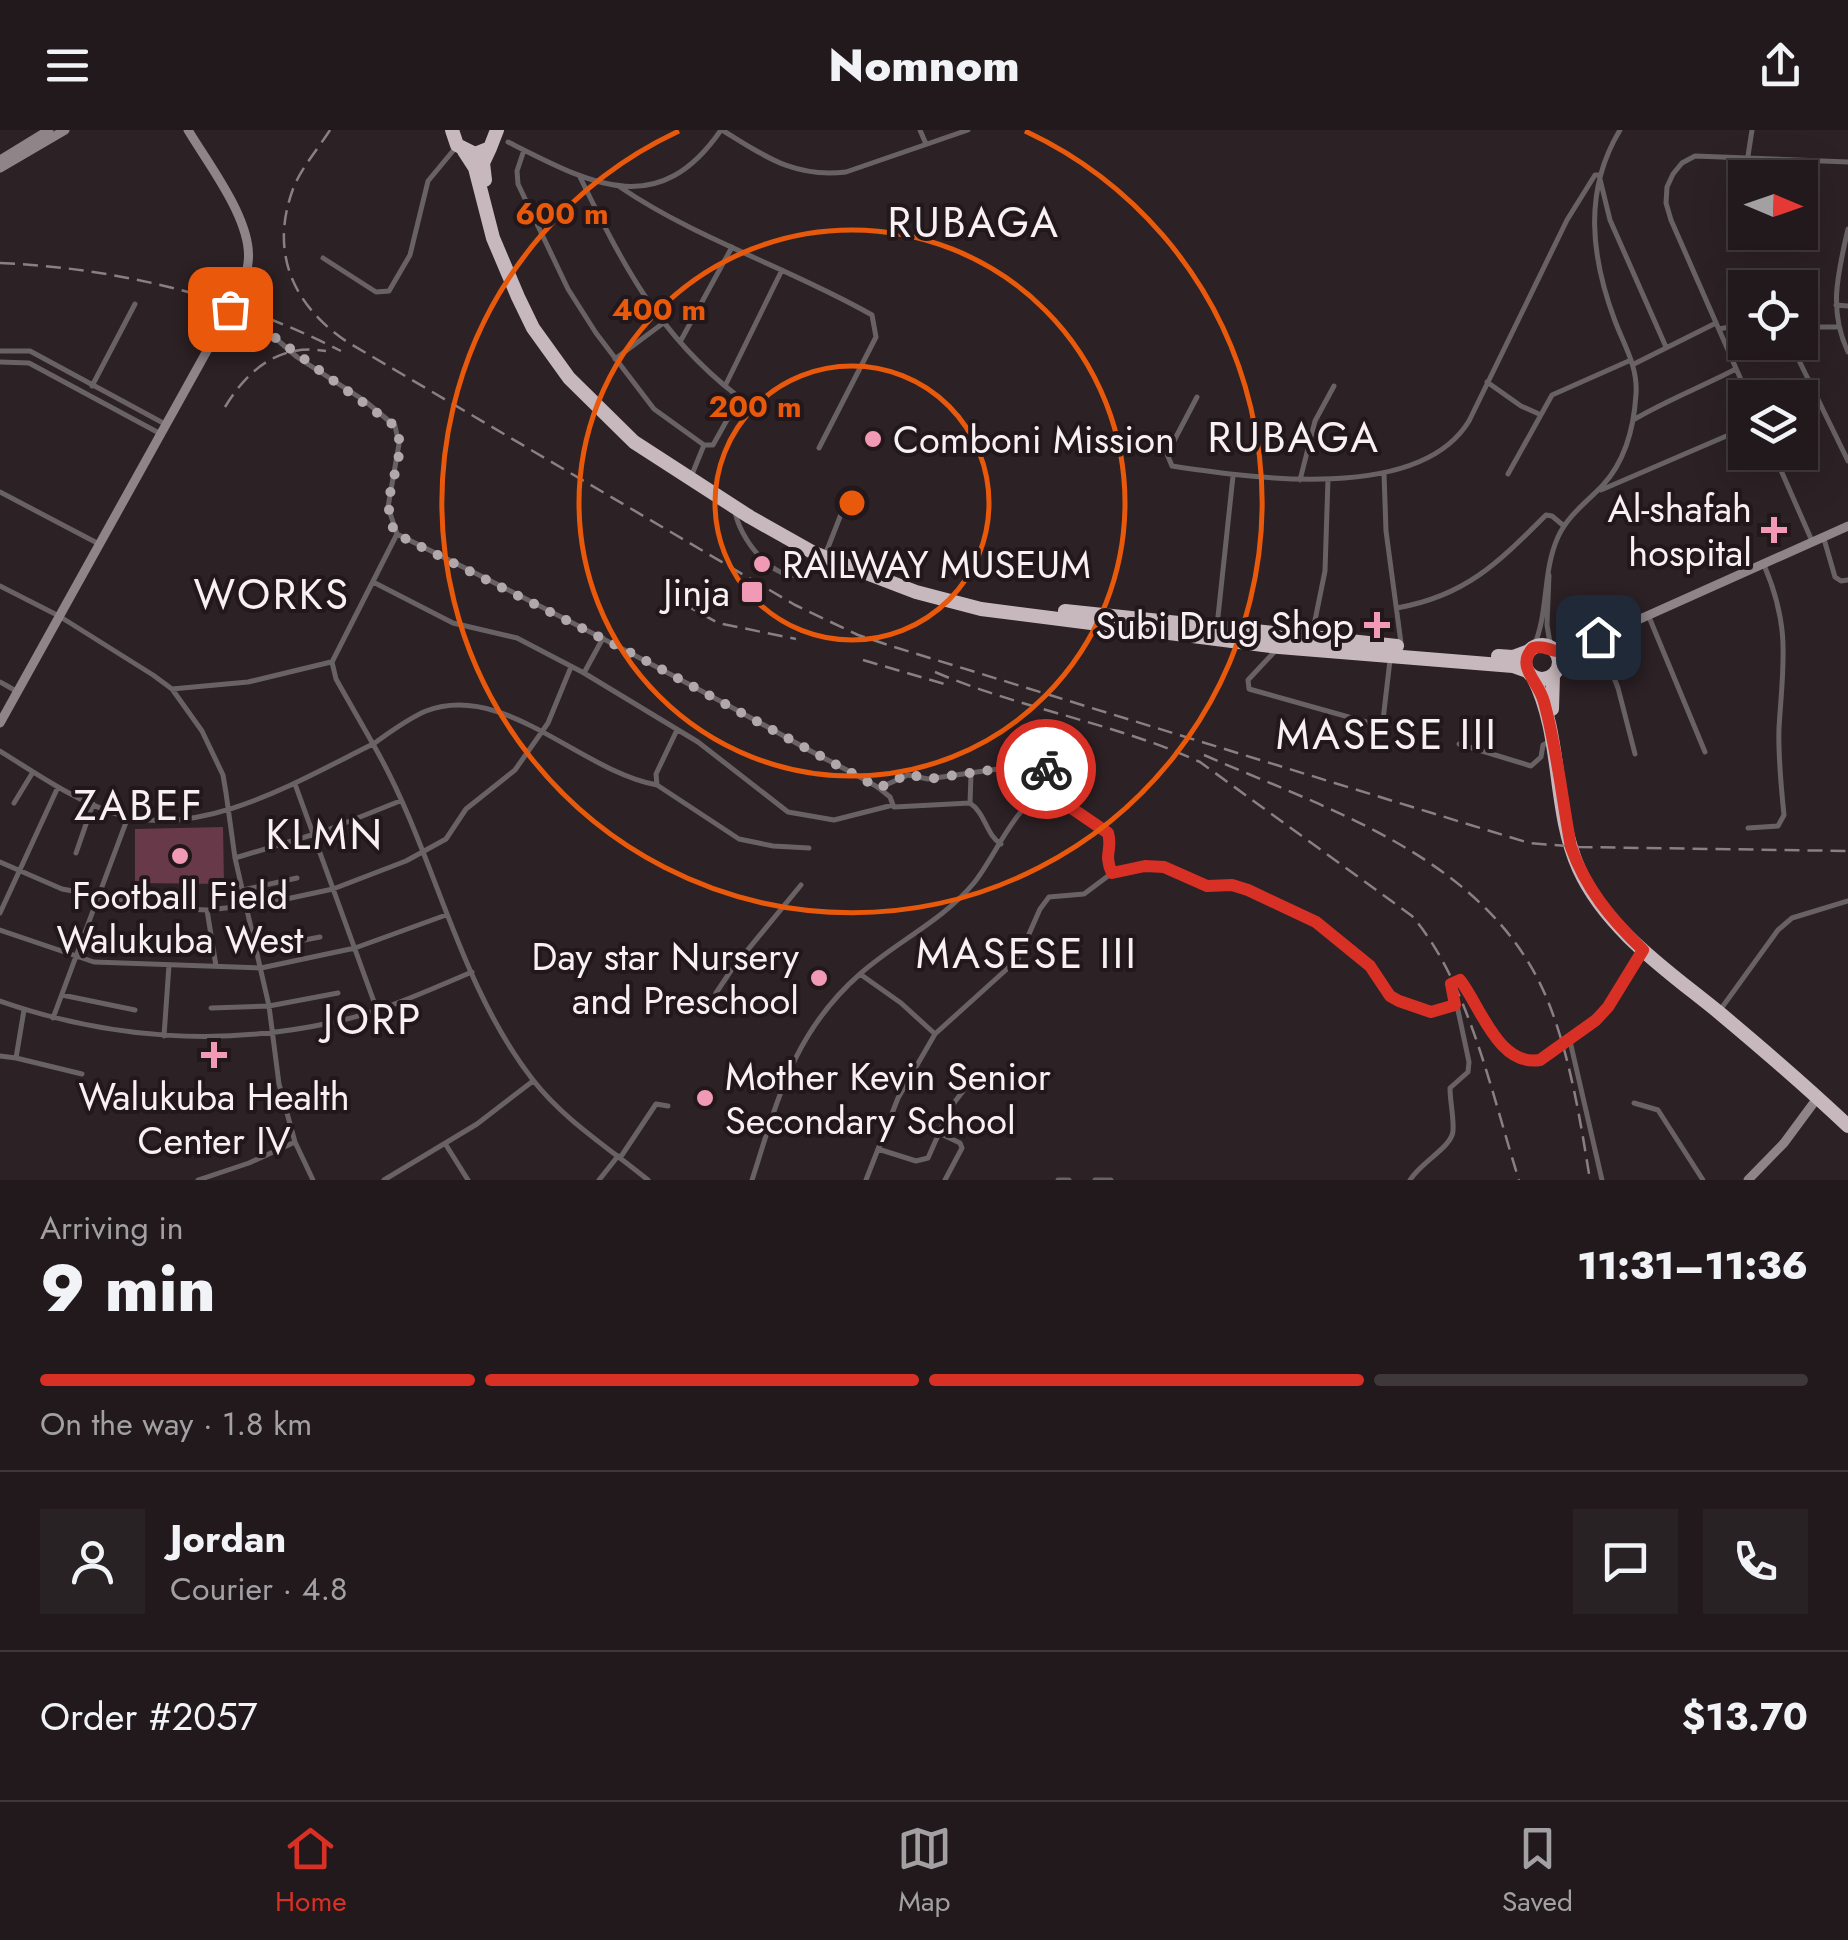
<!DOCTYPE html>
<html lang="en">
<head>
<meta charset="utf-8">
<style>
	:root { --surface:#21191c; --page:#292225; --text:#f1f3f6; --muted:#a2a0a3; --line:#3e383b; --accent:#d93025 }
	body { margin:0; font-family:Jost,sans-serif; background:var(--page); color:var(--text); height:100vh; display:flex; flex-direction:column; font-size:38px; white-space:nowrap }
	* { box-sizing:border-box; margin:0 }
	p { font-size:32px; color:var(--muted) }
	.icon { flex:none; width:55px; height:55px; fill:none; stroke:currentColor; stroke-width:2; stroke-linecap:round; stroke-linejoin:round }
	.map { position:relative; height:1050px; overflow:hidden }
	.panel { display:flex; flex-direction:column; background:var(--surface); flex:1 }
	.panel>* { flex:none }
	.needle { width:65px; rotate:92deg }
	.tools { position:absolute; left:1728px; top:30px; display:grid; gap:20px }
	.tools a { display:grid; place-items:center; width:90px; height:90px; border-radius:0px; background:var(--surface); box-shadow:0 10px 40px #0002,0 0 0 2px var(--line); font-size:50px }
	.pin { position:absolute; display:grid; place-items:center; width:85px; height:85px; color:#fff; margin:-42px; border-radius:20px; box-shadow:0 5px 15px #0006 }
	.courier { position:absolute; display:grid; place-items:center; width:100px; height:100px; margin:-50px; border:8px solid #d93025; border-radius:50%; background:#fff; color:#222; box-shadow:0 2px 12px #0007 }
	.overview em { font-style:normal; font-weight:800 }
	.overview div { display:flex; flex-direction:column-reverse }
	.overview { display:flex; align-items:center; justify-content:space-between; height:170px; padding:0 40px }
	h1 { font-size:65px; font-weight:800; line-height:75px }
	.bar { display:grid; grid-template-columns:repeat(4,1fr); gap:15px 10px; align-content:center; height:120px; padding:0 40px }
	.bar i { height:12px; border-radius:8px; background:var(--line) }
	.bar .selected { background:var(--accent) }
	.bar p { grid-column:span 4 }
	.line { display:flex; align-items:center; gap:25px; padding:0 40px; border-top:2px solid var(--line) }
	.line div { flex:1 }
	.round { display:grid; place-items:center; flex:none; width:105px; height:105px; border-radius:0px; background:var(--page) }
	header { display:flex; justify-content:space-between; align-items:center; height:130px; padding:0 40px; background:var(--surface); font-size:45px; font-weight:800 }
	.menu { display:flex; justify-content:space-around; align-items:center; height:140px; border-top:2px solid var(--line); background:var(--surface); font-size:28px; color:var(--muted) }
	.menu a { display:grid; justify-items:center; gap:5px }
	.menu .selected { color:var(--accent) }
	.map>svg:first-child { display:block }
	.park { fill:#683949 }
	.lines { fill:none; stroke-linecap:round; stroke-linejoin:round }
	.street { stroke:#686264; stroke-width:5 }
	.secondary { stroke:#8f8588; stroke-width:9 }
	.highway { stroke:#c7b8bd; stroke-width:14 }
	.rail { stroke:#898083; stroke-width:2.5; stroke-dasharray:15 8; stroke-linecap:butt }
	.done { stroke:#b1a8ab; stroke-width:10; stroke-dasharray:0 18 }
	.route { stroke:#d93025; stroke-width:12 }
	.ring { fill:none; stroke:#e8590c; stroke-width:5 }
	.poi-dot { fill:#f09ab6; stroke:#22181b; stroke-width:4 }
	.labels { text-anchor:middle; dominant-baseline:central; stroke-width:8; stroke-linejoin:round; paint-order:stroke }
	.poi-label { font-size:38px; fill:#f8f1f3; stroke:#22181b; text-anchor:end }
	.quarter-label { font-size:42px; letter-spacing:2.5px; fill:#f8f1f3; stroke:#22181b }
	.centre { fill:#e8590c; stroke:#22181b; stroke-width:5 }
	.ring-label { font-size:30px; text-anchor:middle; font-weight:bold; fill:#e8590c; stroke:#22181b; stroke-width:8; stroke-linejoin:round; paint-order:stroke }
</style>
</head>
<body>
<header><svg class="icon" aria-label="menu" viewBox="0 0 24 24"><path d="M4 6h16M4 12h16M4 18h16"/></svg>Nomnom<svg class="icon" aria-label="share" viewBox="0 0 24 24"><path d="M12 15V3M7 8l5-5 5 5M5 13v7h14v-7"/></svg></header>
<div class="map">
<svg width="1848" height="1050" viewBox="0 0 1848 1050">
	<rect width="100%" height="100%" fill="#2c2125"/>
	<path class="park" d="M223 697 224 754 135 753V699Z"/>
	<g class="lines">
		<path class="street" d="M722 0C765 26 793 48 846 42L968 0
			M920 0 926 14
			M508 12C588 52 657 93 721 0
			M524 20 517 41 518 54 568 159 596 203 654 279 704 315H713L737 272 735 264C658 204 622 133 580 47
			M1748 26 1752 0
			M620 57C698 110 790 138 872 185L876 207 819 318
			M1848 99C1838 143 1828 180 1848 222
			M323 128 376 162 389 161 410 125 428 51 457 16
			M1836 175 1848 176
			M230 179 273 206 297 227 365 271 395 296 399 314 388 377 397 404C532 471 666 540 798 614 824 629 853 642 879 658L890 667 893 675 834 690 788 682 698 612 584 543 603 508
			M1800 197H1836
			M1719 199 1745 194
			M680 212 732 117
			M1790 212 1848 331
			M0 221H30L165 294
			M615 229 662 194
			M0 232 29 233 159 303
			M1634 234 1716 193
			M1487 252 1521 276 1539 284
			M92 256 135 174
			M725 256 782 140
			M1197 267 1167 324 1172 336C1252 348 1419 373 1469 291L1567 90 1595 45H1599L1610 90 1666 217
			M1749 268 1671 90 1666 73 1667 57 1673 44 1682 33 1695 26 1848 32
			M1633 290C1667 270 1701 257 1736 239
			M1773 322 1812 411
			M693 342 704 315
			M1384 343 1386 401 1401 513
			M1508 344 1552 265 1631 230
			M1300 350 1315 291 1334 256
			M1601 360 1745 298
			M0 362 99 414
			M735 380C738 407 774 455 805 444 812 441 817 434 823 428
			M397 404 332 532 336 549 373 614C389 603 407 589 426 581 504 551 580 641 657 655
			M1824 409 1835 447 1841 451 1848 450
			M827 420 845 374
			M1549 445 1547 495 1551 519
			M373 452 453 493 517 508 584 543
			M0 456 59 486 153 545 172 559 202 601 223 645 226 663 235 728 269 876 279 954 295 1012 313 1050
			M1397 478C1466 466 1499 432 1546 385L1552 386 1564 396
			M1649 487 1705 622
			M1217 496 1233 346
			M1312 505 1325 441 1328 349
			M1599 510 1618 558 1635 624
			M1533 518C1549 484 1542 442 1558 407 1568 385 1587 372 1603 355 1626 330 1634 297 1636 264 1638 237 1624 215 1615 191 1591 127 1583 61 1620 0
			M1277 519 1248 550 1249 559 1377 595 1383 590 1390 530
			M0 552 18 562
			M172 559 248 552 331 532
			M677 600 656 644 657 655 739 709 773 716 809 718
			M1459 614 1531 636 1541 627 1543 615 1549 612
			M0 621C37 644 74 670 116 684 200 711 300 650 373 614 435 721 456 851 533 950 564 990 609 1018 648 1050
			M295 654 377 880
			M879 658 908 645 928 649 1012 637H1042L1076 684 1107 703 1110 710 1105 728 1112 743
			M14 673 33 642
			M970 673 971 644
			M894 677 970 673C986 684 986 705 1001 714
			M1748 698 1778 696 1784 685C1781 656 1778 627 1779 598 1783 533 1791 498 1764 435
			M76 723 93 674
			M235 728 325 701 400 671
			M0 732 62 759 165 778 207 780 263 774 333 759 406 731 446 709 466 679 515 640 548 593 571 537
			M243 760 297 748
			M207 780 216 836
			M0 783 58 657
			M0 800 94 832 261 838 355 818 446 785
			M257 819 320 807
			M860 844 901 873 935 904
			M716 863 732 839 801 755
			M62 865 135 880
			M0 871C108 909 222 917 334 892 382 882 427 861 472 842
			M1723 876 1778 800 1792 788 1848 771
			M211 878 269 876 338 863
			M24 880 16 928 82 944
			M53 888 128 687
			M164 906 169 835
			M1570 911 1602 1050
			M0 926 16 928
			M1634 973 1658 980 1703 1050
			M939 1003 960 1013 962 1018 945 1050
			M446 1015 468 1050
			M878 1019 916 1031 928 1028 950 978 967 956 984 943
			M620 1028 656 974 668 976
			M198 1050 249 1033 295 1012
			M384 1050 477 994 533 951
			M599 1050 618 1026
			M752 1050C778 969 793 903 860 844 896 812 942 791 973 754 998 724 1016 667 1056 658
			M866 1050 898 968 935 904 1018 829 1040 779 1049 767 1084 764 1112 743 1145 736 1164 737 1207 755 1238 757 1316 793 1360 826 1390 866 1399 871 1431 881 1455 875
			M1058 1050H1069
			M1095 1050H1111
			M1410 1050C1421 1032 1452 1017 1453 1001 1454 987 1450 972 1450 958L1468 942 1469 932 1452 852H1462L1496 906 1514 925 1530 932 1548 927 1596 890 1608 877 1640 823"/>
		<path class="secondary" d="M0 30 49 0
			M0 38 65 0
			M1554 521 1573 519 1848 396
			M1558 533 1571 521
			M0 593 228 183C236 167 246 151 248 133 254 92 208 34 188 0
			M1748 1050 1784 1013 1818 967"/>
		<path class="highway" d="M452 0 457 15 475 24 490 18 497 0
			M464 21 475 38 493 108 518 167 533 198 569 248 634 312 750 387 814 423 916 462 981 479 1279 517 1513 536 1527 541
			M485 50 483 33 490 18
			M1065 481 1397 516
			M1525 532a17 17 0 1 1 34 0a17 17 0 1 1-34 0Z
			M1498 526 1513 527 1529 521
			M1533 547C1563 606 1552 679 1579 739 1607 801 1671 843 1722 885 1765 921 1807 957 1848 996
			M1552 579 1553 545"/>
		<path class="rail" d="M330 0C318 19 301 38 293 59 269 124 294 177 349 213L795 475 858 505 891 516 1529 713 1579 717 1848 721
			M0 133C119 138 235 167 341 221
			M225 277C248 239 280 213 326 221
			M682 473 718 493 796 509
			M863 530 948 555
			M935 542C1021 579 1115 593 1200 632L1412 786C1469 852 1492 966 1519 1050
			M1204 625C1336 683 1496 731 1551 879 1571 932 1581 994 1590 1050"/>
	</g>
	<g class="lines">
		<path class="done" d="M230 179 273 206 395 296C412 331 374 364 396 404L639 527 879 658 908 644 928 649 1012 637 1046 639"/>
		<path class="route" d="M1046 639 1067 675 1108 703C1113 719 1103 724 1112 743L1145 736 1164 737 1207 756 1232 755 1248 760 1316 792 1370 836 1390 866 1399 871 1431 882 1455 875 1451 854 1460 850C1480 875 1498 937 1540 930L1596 890 1608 877 1643 820C1611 789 1586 759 1571 717 1562 669 1557 618 1544 572 1539 551 1515 537 1533 518 1544 515 1548 520 1557 521 1571 522 1586 512 1598 507"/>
	</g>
	<g class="ring">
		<circle cx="852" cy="373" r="137"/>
		<circle cx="852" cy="373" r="273"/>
		<path d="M1025 1A410 410 0 1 1 679 1"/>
	</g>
	<g class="poi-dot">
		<circle cx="873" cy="309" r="10"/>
		<path d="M1769 385h10v10h10v10h-10v10h-10v-10h-10v-10h10z"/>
		<circle cx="762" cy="434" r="10"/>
		<rect x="740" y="450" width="24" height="24" rx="5"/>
		<path d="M1372 480h10v10h10v10h-10v10h-10v-10h-10v-10h10z"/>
		<circle cx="180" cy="726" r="10"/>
		<circle cx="819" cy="848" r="10"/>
		<path d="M209 910h10v10h10v10h-10v10h-10v-10h-10v-10h10z"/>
		<circle cx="705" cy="968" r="10"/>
	</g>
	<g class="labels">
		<g class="poi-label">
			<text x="893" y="309" text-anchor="start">Comboni Mission</text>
			<text x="1752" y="378">Al-shafah<tspan x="1752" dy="44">hospital</tspan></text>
			<text x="782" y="434" text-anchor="start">RAILWAY MUSEUM</text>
			<text x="730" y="462">Jinja</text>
			<text x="1354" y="495">Subi Drug Shop</text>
			<text x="180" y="765" text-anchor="middle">Football Field<tspan x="180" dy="44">Walukuba West</tspan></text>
			<text x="799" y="826">Day star Nursery<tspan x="799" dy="44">and Preschool</tspan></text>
			<text x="725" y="946" text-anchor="start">Mother Kevin Senior<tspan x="725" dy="44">Secondary School</tspan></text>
			<text x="214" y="966" text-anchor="middle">Walukuba Health<tspan x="214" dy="44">Center IV</tspan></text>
		</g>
		<g class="quarter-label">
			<text x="974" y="92">RUBAGA</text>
			<text x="1294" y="307">RUBAGA</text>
			<text x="272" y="464">WORKS</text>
			<text x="1387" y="604">MASESE III</text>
			<text x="139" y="675">ZABEF</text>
			<text x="325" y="704">KLMN</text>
			<text x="1027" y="823">MASESE III</text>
			<text x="373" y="889">JORP</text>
		</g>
	</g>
	<circle cx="852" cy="373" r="15" class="centre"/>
	<g class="ring-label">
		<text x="562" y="94">600 m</text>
		<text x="659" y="190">400 m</text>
		<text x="755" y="287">200 m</text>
	</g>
</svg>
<div class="tools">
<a><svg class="needle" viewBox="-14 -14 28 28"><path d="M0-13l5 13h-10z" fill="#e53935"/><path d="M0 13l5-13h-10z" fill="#a2a0a3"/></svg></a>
<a><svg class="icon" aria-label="locate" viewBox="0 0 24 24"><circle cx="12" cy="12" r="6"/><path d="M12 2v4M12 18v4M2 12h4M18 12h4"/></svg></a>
<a><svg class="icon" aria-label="layers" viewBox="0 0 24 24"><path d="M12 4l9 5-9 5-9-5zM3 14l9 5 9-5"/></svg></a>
</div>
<div class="pin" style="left:230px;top:179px;background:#ea580c"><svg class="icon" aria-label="bag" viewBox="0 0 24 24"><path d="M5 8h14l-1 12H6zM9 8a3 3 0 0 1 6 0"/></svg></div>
<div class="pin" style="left:1598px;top:507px;background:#1f2937"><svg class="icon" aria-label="home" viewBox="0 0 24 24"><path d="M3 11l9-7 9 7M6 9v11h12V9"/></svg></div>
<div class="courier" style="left:1046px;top:639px"><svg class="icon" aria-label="bike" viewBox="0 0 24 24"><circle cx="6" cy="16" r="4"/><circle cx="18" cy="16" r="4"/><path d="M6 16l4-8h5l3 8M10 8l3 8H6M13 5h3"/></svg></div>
</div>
<section class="panel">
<div class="overview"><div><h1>9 min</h1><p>Arriving in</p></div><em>11:31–11:36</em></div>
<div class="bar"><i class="selected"></i><i class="selected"></i><i class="selected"></i><i></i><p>On the way · 1.8 km</p></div>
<div class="line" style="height:180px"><a class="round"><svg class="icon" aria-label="person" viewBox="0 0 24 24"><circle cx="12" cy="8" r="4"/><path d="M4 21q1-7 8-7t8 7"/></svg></a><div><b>Jordan</b><p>Courier · 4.8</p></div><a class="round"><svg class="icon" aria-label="chat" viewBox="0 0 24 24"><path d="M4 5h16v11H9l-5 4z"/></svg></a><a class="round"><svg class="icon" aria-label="phone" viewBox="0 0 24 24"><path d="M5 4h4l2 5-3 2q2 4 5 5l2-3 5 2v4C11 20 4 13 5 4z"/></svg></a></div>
<div class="line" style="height:130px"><div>Order #2057</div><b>$13.70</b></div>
</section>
<nav class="menu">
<a class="selected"><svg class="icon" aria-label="home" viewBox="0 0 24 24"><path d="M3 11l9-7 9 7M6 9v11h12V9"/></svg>Home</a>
<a><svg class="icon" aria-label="map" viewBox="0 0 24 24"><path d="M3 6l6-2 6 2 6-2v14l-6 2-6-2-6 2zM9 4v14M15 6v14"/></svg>Map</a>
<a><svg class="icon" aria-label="saved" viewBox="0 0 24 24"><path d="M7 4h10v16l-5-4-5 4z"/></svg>Saved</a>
</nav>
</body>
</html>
